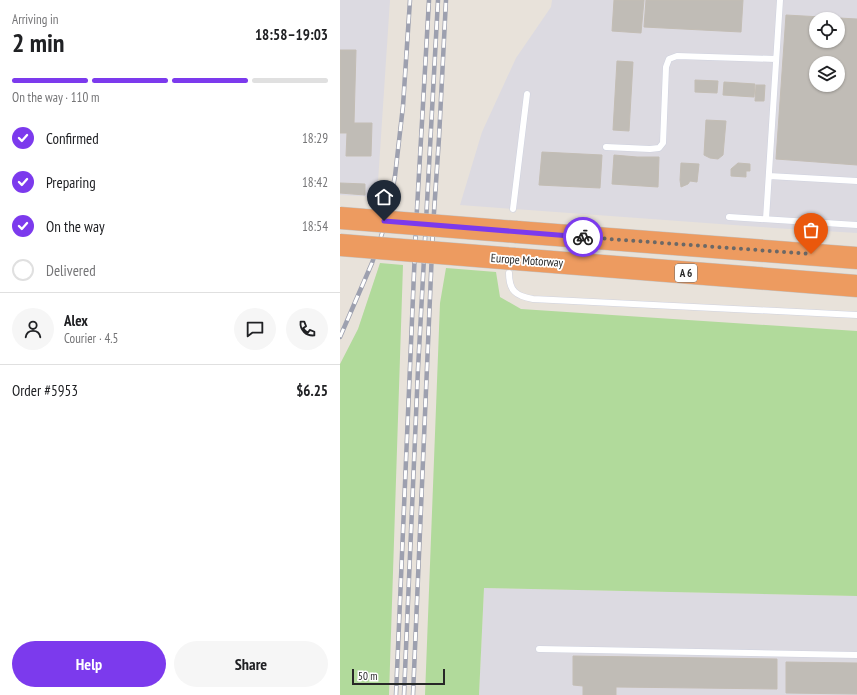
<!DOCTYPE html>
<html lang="en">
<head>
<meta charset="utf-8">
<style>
	:root { --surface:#fff; --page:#f6f6f6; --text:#202124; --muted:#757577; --line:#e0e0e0; --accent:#7c3aed }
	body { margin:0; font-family:"PT Sans Narrow",sans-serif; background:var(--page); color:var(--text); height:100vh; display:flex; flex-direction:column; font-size:15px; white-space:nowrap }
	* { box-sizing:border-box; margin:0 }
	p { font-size:13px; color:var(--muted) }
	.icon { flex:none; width:22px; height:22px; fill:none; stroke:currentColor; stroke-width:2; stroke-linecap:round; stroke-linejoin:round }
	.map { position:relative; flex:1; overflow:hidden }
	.drawer { display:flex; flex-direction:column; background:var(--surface); width:340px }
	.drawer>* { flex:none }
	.buttons { position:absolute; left:469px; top:12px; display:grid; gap:8px }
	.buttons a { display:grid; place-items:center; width:36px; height:36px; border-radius:50%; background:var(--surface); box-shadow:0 1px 3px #0004; font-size:20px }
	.scale { position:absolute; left:12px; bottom:10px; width:93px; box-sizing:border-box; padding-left:4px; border:2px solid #272727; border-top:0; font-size:11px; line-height:14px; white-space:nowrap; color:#272727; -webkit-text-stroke:3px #fff; paint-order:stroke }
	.pin { position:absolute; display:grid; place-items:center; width:34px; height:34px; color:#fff; margin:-41px -17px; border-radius:50% 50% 50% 0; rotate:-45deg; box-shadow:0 0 4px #0007 }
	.pin .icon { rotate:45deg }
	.courier { position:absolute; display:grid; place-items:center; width:40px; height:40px; margin:-20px; border:3px solid #7c3aed; border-radius:50%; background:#fff; color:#222; box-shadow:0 1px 5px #0007 }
	.summary em { font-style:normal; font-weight:800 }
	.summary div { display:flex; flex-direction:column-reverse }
	.summary { display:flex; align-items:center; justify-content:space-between; height:68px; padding:0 12px }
	h1 { font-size:26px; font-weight:800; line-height:30px }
	.bar { display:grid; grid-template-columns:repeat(4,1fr); gap:6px 4px; align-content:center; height:48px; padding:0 12px }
	.bar i { height:5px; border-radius:3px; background:var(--line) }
	.bar .selected { background:var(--accent) }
	.bar p { grid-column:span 4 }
	.line { display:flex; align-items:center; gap:10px; padding:0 12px; border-top:1px solid var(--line) }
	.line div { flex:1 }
	.round { display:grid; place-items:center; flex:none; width:42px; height:42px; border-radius:21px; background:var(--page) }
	ol { padding:0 12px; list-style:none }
	li { display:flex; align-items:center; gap:12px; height:44px }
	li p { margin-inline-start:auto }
	li .icon { padding:4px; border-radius:50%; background:var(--accent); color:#fff; stroke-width:4 }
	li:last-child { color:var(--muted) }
	li i { width:22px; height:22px; border:2px solid var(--line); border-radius:50% }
	.action { display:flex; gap:8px; margin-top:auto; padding:8px 12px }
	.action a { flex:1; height:46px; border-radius:24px; background:var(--accent); color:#fff; font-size:16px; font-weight:800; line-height:46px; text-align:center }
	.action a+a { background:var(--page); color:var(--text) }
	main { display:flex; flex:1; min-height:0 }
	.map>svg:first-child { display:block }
	.industrial { fill:#dcdae1; fill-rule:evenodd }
	.green { fill:#b1da9b }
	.building { fill:#c0bcb6; stroke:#c3bdb4; fill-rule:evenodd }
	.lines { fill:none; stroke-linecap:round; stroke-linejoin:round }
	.lane-casing { stroke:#cfd2df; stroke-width:7 }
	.highway-casing { stroke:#c3c3c3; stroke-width:23 }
	.lane { stroke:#fff; stroke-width:6 }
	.highway { stroke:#ed9b60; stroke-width:22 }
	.rail-casing { stroke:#9da0af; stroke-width:4.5 }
	.rail { stroke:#fff; stroke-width:3; stroke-dasharray:9; stroke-linecap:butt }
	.highway-bridge-casing { stroke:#c3c3c3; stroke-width:23; stroke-linecap:butt }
	.highway-bridge { stroke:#ed9b60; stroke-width:22 }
	.done { stroke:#6b6866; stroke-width:4; stroke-dasharray:0 7.2 }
	.route { stroke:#7c3aed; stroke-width:5 }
	.labels { text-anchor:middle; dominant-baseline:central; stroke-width:3.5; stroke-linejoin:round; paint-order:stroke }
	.shield { fill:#fff; stroke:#686868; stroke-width:1 }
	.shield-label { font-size:11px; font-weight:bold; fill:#272727 }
	.street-label { font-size:12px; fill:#272727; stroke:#fff }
</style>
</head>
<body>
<main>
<section class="drawer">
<div class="summary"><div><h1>2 min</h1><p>Arriving in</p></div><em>18:58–19:03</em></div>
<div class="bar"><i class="selected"></i><i class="selected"></i><i class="selected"></i><i></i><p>On the way · 110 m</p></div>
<ol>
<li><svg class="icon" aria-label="check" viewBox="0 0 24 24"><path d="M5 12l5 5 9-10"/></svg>Confirmed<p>18:29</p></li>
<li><svg class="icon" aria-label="check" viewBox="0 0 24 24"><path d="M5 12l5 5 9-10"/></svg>Preparing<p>18:42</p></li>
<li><svg class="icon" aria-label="check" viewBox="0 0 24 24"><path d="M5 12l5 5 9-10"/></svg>On the way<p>18:54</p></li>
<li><i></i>Delivered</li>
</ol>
<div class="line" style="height:72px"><a class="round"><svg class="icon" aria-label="person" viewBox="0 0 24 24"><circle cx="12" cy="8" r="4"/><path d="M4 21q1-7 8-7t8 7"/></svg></a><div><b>Alex</b><p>Courier · 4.5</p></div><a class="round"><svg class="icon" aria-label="chat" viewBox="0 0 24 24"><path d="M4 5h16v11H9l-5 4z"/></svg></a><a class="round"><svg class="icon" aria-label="phone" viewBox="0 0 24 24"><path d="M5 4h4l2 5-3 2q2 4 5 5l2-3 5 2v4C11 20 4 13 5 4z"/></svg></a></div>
<div class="line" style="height:52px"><div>Order #5953</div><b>$6.25</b></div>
<div class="action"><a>Help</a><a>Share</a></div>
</section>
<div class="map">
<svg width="517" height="695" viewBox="0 0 517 695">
	<rect width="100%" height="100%" fill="#e8e2da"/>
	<path class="industrial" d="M0 0H50L37 197 0 195Z
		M212 0H517V233L434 228 120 205 142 132 176 58 211 7ZM476 19H498V41H476ZM476 63H498V85H476Z
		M144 588 517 596V695H139Z"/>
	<path class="green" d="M40 263 63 265 49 695H0V364L18 329Z
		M106 268 156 272 160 297 181 309 517 331V596L144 588 139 695H85L100 303Z"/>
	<path class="building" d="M274 0H304L301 33 272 31Z
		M306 0H403L401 32 304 27Z
		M446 15 517 19V165L436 159ZM476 19H498V41H476ZM476 63H498V85H476Z
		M0 50H16L14 123H32L31 156H6L7 133H0Z
		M277 61 293 62 289 131 273 130Z
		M355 80 378 81 377 93 355 92Z
		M384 82 415 84 414 97 383 95Z
		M416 85H425L424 101H415Z
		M366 120 386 121 383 155 378 159 370 158 364 155Z
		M202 152 262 155 260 188 199 185Z
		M274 155 297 157H319L318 187 272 184Z
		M341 163 359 164 357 182 350 181 348 184 341 187 340 180Z
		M398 163 410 164V171H406V177L391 176V169Z
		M0 183 25 184V195L0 193Z
		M233 656 437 659V689L276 687V695H243V686L233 685Z
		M446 662 517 663V694L446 693Z"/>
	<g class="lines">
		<defs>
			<path id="lane" d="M266 147 310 149 319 148 323 143 326 67 329 59 337 56 436 59
				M429 176 517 181
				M173 209 187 94
				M389 217 517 225
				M426 219 440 0
				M169 273C169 291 176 296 193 299L517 315
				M199 649 517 655"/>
			<path id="highway" d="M177 232 517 258
				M175 259 517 286"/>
		</defs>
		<use href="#lane" class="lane-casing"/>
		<use href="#highway" class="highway-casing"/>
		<use href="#lane" class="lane"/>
		<use href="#highway" class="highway"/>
		<defs>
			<path id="rail" d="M0 337 32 263 47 219 55 176 63 106 70 0
				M56 695 76 226 89 0
				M64 695 78 369 98 0
				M73 695 93 227 99 138 106 0"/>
		</defs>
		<use href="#rail" class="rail-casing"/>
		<use href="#rail" class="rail"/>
		<defs>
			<path id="highway-bridge" d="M0 218 177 232
				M0 245 175 259"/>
		</defs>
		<use href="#highway-bridge" class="highway-bridge-casing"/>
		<use href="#highway-bridge" class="highway-bridge"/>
	</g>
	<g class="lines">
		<path class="done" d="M243 237 471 254"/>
		<path class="route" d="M44 221 243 237"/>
	</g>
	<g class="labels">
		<rect class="shield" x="335" y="264" width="22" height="18" rx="3"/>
		<g class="shield-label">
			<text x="346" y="273">A 6</text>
		</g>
		<g class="street-label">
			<text transform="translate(187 260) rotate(4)">Europe Motorway</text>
		</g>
	</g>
</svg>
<div class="buttons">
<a><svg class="icon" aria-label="locate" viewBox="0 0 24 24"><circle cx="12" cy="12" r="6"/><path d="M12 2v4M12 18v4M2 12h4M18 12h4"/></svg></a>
<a><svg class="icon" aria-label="layers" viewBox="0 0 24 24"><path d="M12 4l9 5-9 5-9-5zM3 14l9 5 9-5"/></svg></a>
</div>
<div class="scale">50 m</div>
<div class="pin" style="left:471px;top:254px;background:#ea580c"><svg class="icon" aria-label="bag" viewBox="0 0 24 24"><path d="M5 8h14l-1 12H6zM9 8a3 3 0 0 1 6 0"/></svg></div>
<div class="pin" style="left:44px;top:221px;background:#1f2937"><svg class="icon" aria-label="home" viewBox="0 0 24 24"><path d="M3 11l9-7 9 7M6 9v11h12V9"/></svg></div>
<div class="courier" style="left:243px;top:237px"><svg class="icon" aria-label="bike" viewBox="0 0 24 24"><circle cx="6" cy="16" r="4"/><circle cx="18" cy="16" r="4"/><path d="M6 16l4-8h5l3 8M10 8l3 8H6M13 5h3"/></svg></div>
</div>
</main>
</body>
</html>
